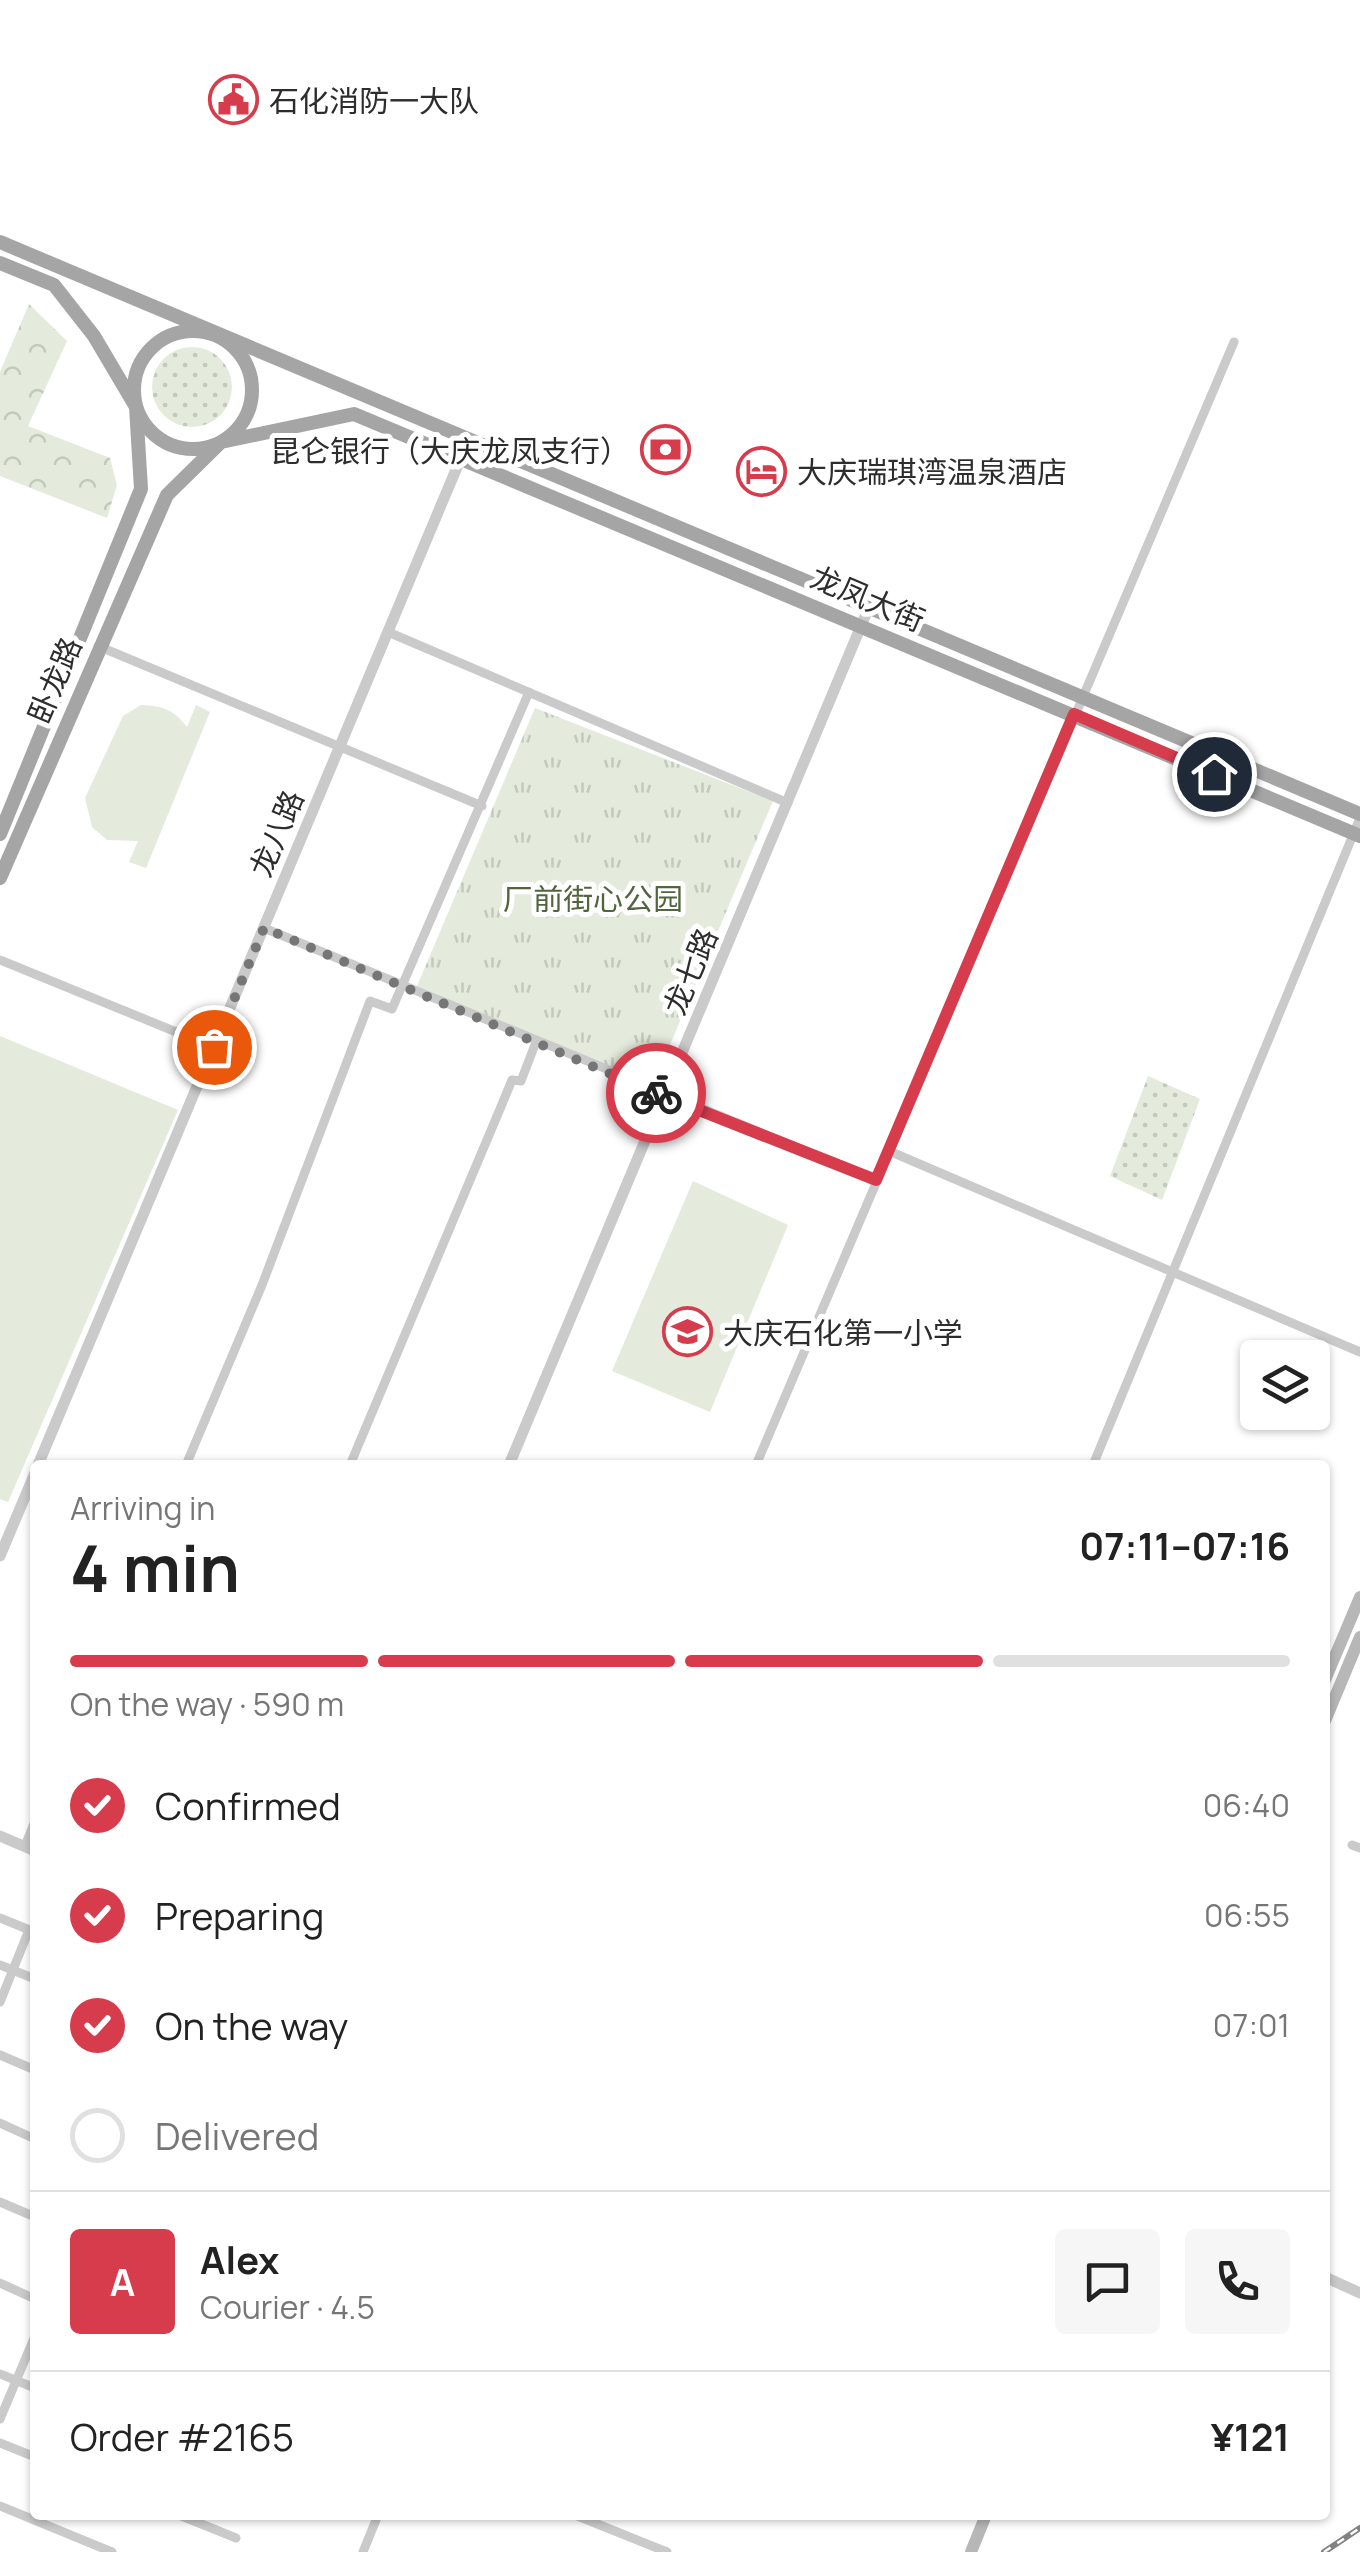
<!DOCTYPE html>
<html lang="en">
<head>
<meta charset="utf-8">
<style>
	:root { --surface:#fff; --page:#f6f6f6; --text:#222; --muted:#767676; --line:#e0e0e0; --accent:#d73c4d }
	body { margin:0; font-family:Manrope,"Noto Sans SC",sans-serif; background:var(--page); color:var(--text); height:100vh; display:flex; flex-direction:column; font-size:38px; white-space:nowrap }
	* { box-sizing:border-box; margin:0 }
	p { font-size:32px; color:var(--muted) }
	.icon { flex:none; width:55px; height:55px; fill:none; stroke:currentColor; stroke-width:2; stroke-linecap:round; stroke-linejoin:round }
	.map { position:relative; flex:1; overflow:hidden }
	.sheet { position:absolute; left:30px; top:1460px; width:1300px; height:1060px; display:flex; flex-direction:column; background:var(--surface); border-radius:10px; box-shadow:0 2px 8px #0004 }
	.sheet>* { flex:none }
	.buttons { position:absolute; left:1240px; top:1340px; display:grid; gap:20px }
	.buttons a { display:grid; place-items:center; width:90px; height:90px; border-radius:10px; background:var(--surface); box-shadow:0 2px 8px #0004; font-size:50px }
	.pin { position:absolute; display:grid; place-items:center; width:85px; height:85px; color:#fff; margin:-42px; border:5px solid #fff; border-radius:50%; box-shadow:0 2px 10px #0007 }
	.courier { position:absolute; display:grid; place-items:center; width:100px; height:100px; margin:-50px; border:8px solid #d73c4d; border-radius:50%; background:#fff; color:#222; box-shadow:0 2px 12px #0007 }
	.overview em { font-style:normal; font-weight:700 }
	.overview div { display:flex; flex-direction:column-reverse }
	.overview { display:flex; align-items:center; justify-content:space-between; height:170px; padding:0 40px }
	h1 { font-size:65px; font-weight:700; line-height:75px }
	.bar { display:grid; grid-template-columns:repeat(4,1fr); gap:15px 10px; align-content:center; height:120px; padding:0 40px }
	.bar i { height:12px; border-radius:8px; background:var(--line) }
	.bar .on { background:var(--accent) }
	.bar p { grid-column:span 4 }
	.line { display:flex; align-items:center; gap:25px; padding:0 40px; border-top:2px solid var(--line) }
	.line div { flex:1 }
	.round { display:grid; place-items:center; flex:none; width:105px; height:105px; border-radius:10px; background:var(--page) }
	ol { padding:0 40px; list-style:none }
	li { display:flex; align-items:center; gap:30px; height:110px }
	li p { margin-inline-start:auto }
	li .icon { padding:10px; border-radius:50%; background:var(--accent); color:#fff; stroke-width:4 }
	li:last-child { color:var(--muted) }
	li i { width:55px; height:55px; border:5px solid var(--line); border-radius:50% }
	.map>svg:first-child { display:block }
	.grass { fill:url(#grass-dots) }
	.forest { fill:url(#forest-crowns) }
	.park { fill:url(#park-tufts) }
	.pitch { fill:#e4eadc }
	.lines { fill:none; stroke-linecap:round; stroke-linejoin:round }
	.minor { stroke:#cacaca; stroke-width:9 }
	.tertiary { stroke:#cacaca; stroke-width:11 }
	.secondary { stroke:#b7b7b7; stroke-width:12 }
	.primary { stroke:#a5a5a5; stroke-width:14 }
	.rail-casing { stroke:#828282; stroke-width:6 }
	.rail { stroke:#fff; stroke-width:2.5; stroke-dasharray:8; stroke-linecap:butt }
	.done { stroke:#767676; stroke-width:10; stroke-dasharray:0 18 }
	.route { stroke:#d73c4d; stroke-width:12 }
	.labels { text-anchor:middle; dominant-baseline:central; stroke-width:10; stroke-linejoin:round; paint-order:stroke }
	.poi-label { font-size:30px; fill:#2d2d2d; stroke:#fff; text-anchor:start }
	.street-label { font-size:30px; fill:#2d2d2d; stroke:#fff }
	.park-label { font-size:30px; fill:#52653e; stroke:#fff }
</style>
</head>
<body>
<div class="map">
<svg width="1360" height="2552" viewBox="0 0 1360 2552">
	<defs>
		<pattern id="grass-dots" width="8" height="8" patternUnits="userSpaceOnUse" patternTransform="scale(2.5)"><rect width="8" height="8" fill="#e4eadc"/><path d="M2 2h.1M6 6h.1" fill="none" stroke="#c4c9bd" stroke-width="1.8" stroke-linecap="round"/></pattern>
		<pattern id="forest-crowns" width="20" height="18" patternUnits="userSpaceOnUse" patternTransform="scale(2.5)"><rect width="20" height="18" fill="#e4eadc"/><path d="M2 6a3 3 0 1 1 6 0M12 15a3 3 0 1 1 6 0" fill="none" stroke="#c4c9bd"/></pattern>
		<pattern id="park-tufts" width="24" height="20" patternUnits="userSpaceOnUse" patternTransform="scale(2.5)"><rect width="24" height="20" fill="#e4eadc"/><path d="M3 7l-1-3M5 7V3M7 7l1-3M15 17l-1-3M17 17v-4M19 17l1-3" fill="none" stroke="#c4c9bd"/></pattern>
	</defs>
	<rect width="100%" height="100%" fill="#fff"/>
	<path class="grass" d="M152 387a40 40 0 1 1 80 0a40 40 0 1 1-80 0Z
		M1148 1076 1200 1099 1162 1200 1110 1176Z"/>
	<path class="forest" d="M29 304 67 341 28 426 110 458 117 485 107 518 0 476V372Z"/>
	<path class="park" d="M535 708 773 801 653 1085 417 986Z"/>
	<path class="pitch" d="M141 705C163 706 173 709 187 727L196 705 210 712 146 868 129 862 138 841 107 840 92 827 85 798 123 716Z
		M0 1036 178 1110 8 1502 0 1499Z
		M693 1181 788 1225 710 1412 612 1371Z"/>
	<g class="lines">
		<path class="minor" d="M388 632 788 803
			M98 646 482 806
			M264 928 876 1180
			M0 960 213 1047
			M889 1151 1360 1352
			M186 1465 262 1285 370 1001 392 1009 529 692
			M350 1465 500 1109 512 1080 521 1081 536 1042
			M756 1465 1234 342
			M1093 1465 1360 818
			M1352 1845 1360 1848
			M25 1846 35 1821
			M0 1918 32 1931
			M0 1965 35 1979
			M0 2002 29 1930
			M0 2055 35 2070
			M0 2123 35 2139
			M0 2202 35 2217
			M0 2283 35 2299
			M0 2374 35 2388
			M0 2419 35 2336
			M0 2443 35 2457
			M0 2506 112 2552
			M179 2515 236 2538
			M575 2515 667 2552
			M363 2552 378 2515"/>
		<path class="tertiary" d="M38 1465 468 441
			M509 1465 869 607
			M0 1556 35 1473
			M0 1836 35 1851
			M1325 2277 1360 2293"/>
		<path class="secondary" d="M1325 1680 1360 1597
			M1325 1721 1360 1637
			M971 2552 986 2515"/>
		<path class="primary" d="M0 242 1360 814
			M0 263 54 285 94 336 136 407 141 489 0 834
			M134 390a59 59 0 1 1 118 0a59 59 0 1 1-118 0Z
			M0 878 167 495 221 442 354 414 1360 836"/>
		<defs>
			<path id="rail" d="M1324 2552 1360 2528"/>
		</defs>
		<use href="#rail" class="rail-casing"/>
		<use href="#rail" class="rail"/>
	</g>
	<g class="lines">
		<path class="done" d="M214 1047 264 928 656 1093"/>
		<path class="route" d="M656 1093 876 1180 1074 714 1214 774"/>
	</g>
	<defs>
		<symbol id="civic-ring" viewBox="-11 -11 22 22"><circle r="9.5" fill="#fff" stroke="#d73c4d" stroke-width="1.5"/><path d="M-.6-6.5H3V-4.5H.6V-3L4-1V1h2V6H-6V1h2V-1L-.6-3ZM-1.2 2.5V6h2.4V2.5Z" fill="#d73c4d"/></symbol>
		<symbol id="bank-ring" viewBox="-11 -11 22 22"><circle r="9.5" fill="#fff" stroke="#d73c4d" stroke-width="1.5"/><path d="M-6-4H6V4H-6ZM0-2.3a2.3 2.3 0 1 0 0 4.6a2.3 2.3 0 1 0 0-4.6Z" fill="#d73c4d"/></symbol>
		<symbol id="hotel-ring" viewBox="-11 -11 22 22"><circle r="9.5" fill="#fff" stroke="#d73c4d" stroke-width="1.5"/><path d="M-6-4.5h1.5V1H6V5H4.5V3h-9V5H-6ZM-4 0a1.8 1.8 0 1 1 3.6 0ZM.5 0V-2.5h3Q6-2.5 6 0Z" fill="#d73c4d"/></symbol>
		<symbol id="school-ring" viewBox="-11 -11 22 22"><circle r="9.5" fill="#fff" stroke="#d73c4d" stroke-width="1.5"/><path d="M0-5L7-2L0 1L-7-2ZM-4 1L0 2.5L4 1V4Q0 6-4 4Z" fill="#d73c4d"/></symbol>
	</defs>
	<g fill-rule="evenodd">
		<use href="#civic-ring" x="206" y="72" width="55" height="55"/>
		<use href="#bank-ring" x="638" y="422" width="55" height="55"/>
		<use href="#hotel-ring" x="734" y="444" width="55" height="55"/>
		<use href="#school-ring" x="660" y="1304" width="55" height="55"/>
	</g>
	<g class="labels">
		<g class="poi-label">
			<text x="269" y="100">石化消防一大队</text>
			<text x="630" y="450" text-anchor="end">昆仑银行（大庆龙凤支行）</text>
			<text x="797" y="471">大庆瑞琪湾温泉酒店</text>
			<text x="723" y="1332">大庆石化第一小学</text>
		</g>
		<g class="street-label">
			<text transform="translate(868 598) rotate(23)">龙凤大街</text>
			<text transform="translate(54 680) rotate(-67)">卧龙路</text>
			<text transform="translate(276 833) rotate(-67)">龙八路</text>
			<text transform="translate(690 971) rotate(-67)">龙七路</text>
		</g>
		<g class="park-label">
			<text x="593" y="898">厂前街心公园</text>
		</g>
	</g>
</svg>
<div class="buttons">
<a><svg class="icon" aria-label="layers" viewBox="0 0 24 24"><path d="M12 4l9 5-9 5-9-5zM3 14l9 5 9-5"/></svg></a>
</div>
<div class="pin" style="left:214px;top:1047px;background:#ea580c"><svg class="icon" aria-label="bag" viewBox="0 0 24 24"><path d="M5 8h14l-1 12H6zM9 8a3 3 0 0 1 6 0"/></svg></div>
<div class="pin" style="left:1214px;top:774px;background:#1f2937"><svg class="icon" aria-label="home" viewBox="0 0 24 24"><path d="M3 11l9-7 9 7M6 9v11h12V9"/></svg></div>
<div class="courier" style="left:656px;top:1093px"><svg class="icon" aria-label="bike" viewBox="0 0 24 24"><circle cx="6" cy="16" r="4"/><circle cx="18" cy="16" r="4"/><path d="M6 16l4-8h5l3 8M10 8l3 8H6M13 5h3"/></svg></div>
<section class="sheet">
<div class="overview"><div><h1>4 min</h1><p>Arriving in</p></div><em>07:11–07:16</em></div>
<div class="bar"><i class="on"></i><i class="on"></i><i class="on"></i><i></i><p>On the way · 590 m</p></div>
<ol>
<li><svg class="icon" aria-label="check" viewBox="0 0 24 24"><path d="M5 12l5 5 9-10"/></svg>Confirmed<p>06:40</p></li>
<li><svg class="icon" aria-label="check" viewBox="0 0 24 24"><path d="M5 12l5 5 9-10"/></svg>Preparing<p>06:55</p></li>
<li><svg class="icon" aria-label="check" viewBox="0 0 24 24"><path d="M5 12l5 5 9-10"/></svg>On the way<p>07:01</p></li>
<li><i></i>Delivered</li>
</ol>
<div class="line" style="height:180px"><b class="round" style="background:var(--accent);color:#fff">A</b><div><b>Alex</b><p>Courier · 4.5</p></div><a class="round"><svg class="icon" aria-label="chat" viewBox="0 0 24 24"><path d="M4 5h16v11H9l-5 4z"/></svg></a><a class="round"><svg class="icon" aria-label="phone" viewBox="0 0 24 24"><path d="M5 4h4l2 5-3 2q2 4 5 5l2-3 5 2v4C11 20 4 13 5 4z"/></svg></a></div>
<div class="line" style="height:130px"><div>Order #2165</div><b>¥121</b></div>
</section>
</div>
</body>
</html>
